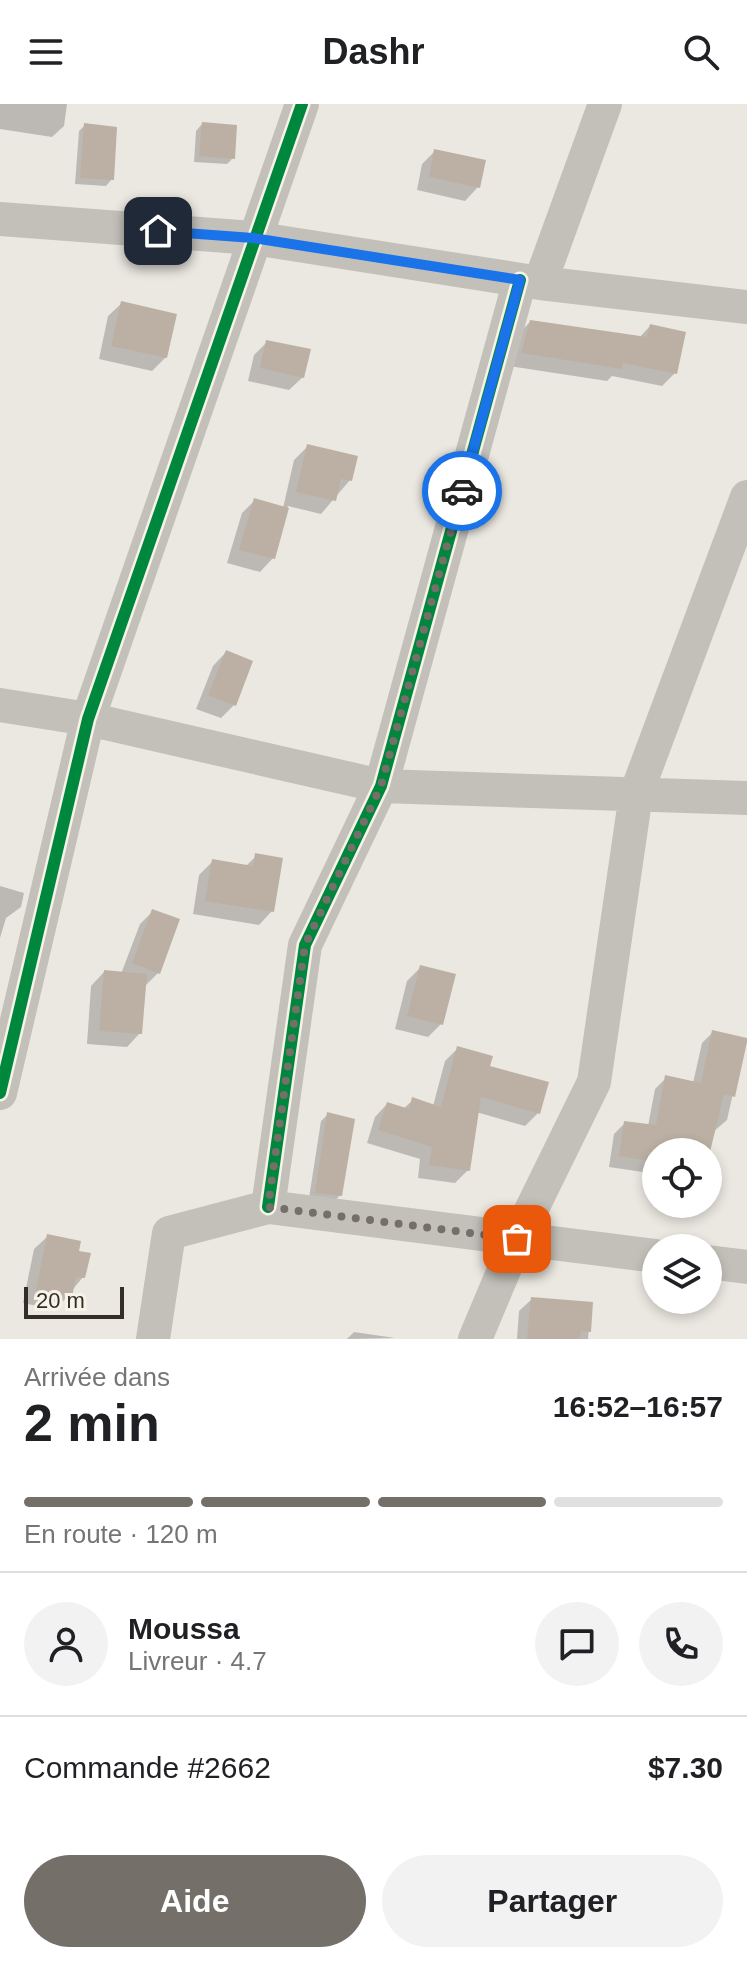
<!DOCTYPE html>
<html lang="fr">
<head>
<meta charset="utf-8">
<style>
	:root { --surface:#fff; --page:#f2f2f2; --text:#202124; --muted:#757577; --line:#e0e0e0; --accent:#746f69 }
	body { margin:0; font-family:Arial,sans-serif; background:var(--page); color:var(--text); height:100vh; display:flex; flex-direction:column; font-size:30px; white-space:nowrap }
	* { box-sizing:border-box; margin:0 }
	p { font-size:26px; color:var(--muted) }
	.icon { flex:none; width:44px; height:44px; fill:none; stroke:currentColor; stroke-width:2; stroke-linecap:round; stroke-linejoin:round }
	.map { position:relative; height:1235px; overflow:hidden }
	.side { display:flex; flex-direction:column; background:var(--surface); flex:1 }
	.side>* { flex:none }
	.buttons { position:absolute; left:642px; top:1034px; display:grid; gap:16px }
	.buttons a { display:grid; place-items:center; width:80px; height:80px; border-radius:50%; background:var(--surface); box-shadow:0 4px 12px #0003; font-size:40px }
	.scale { position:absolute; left:24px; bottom:20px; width:100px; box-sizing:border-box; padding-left:8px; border:4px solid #342e29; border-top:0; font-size:22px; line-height:28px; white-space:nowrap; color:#342e29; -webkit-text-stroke:6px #f7f3e8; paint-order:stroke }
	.pin { position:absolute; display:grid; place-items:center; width:68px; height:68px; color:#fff; margin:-34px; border-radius:16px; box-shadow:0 4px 12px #0006 }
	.courier { position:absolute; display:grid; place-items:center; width:80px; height:80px; margin:-40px; border:6px solid #1a73e8; border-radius:50%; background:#fff; color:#222; box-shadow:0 2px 10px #0007 }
	.head em { font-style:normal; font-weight:700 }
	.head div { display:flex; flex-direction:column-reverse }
	.head { display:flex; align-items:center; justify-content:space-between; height:136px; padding:0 24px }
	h1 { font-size:52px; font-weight:700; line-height:60px }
	.bar { display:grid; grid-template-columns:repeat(4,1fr); gap:12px 8px; align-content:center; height:96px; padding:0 24px }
	.bar i { height:10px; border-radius:6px; background:var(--line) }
	.bar .on { background:var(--accent) }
	.bar p { grid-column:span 4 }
	.line { display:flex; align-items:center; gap:20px; padding:0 24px; border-top:2px solid var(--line) }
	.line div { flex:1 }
	.round { display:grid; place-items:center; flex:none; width:84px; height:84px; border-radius:42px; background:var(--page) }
	.cta { display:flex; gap:16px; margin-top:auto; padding:16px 24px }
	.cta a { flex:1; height:92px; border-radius:48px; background:var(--accent); color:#fff; font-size:32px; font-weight:700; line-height:92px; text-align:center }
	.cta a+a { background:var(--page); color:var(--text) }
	header { display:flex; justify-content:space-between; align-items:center; height:104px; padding:0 24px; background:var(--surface); font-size:36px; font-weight:700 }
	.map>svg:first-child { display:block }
	.shadow { fill:#0003 }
	.building { fill:#bcb0a4 }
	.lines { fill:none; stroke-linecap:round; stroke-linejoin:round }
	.minor { stroke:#c3c0ba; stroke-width:34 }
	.cycleway-casing { stroke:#f7f3e8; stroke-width:17 }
	.cycleway { stroke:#00873e; stroke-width:12 }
	.done { stroke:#746f69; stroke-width:8; stroke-dasharray:0 14.4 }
	.route { stroke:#1a73e8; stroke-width:10 }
</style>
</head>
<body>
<header><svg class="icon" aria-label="menu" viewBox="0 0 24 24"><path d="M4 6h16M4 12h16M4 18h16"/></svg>Dashr<svg class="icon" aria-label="search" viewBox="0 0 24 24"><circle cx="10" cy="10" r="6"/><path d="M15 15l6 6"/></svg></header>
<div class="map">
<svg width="747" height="1235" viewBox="0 0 747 1235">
	<rect width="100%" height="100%" fill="#ebe8e1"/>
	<path class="shadow" d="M0 0H67L64 22 52 33 0 25Z
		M202 20 233 54 227 60 194 58 196 27Z
		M85 21 112 75 106 82 75 80 79 27Z
		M435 47 478 83 465 97 417 86 422 60Z
		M122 199 166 253 152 267 99 255 108 212Z
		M530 218 639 234 650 222 675 269 662 282 612 272 607 277 509 262 517 231Z
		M267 238 303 273 289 286 248 277 254 251Z
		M308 342 350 376 321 410 288 402 273 454 260 468 227 459 242 409 255 396 283 404 294 356Z
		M226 548 234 601 221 614 196 605 213 562Z
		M256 752 272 807 259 821 193 810 199 771 212 758 245 763Z
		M0 782 24 789 21 803 6 814 0 834Z
		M153 807 158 869 144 883 140 929 127 943 87 940 91 882 104 868 121 870 140 820Z
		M420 864 441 920 428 933 395 925 407 877Z
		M713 928 745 936 727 1016 713 1028 708 1049 656 1048V1070L609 1063 614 1030 625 1019 648 1022 655 985 666 974 693 979 702 939Z
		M457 945 487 963 538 1009 525 1022 476 1008 468 1066 455 1079 418 1074 420 1055 367 1039 375 1013 387 1000 403 1005 413 996 433 1002 445 957Z
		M327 1011 340 1091 334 1098 309 1094 321 1017Z
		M48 1132 77 1148 83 1173 56 1206 23 1199 34 1145Z
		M532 1195 591 1200 588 1235H517L519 1207Z
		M354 1228 395 1234 347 1235Z"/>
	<path class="building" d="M202 18 237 21 235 55 199 52Z
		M84 19 117 23 114 76 80 74Z
		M434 45 486 56 480 84 429 73Z
		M121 197 177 210 167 254 111 242Z
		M530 216 647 233 650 220 686 228 677 270 623 259 622 265 521 249Z
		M266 236 311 245 304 274 260 264Z
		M307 340 358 352 352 377 341 375 336 397 296 388Z
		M254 394 289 404 275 455 239 446Z
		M226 546 253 557 236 602 208 591Z
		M255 749 283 754 274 808 205 797 212 755 253 762Z
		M152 805 180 815 160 870 132 859Z
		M420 861 456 870 443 921 407 912Z
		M104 866 147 870 142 930 99 927Z
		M712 926 747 934V938L735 993 724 990 710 1048H649L648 1057 619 1052 624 1017 656 1021 665 971 701 979Z
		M457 942 493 952 490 962 549 978 540 1010 481 993 470 1067 429 1061 432 1043 378 1026 387 998 409 1005 412 993 441 1003Z
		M327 1008 355 1015 342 1092 315 1089Z
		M47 1130 81 1137 79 1147 91 1149 85 1174 76 1173 72 1193 36 1186Z
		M531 1193 593 1198 591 1228 581 1227 580 1235H527Z"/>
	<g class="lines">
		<path class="minor" d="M0 115 253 134 540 179 747 203
			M540 179 605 0
			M0 601 88 615 381 682 747 694
			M0 989 88 615 302 0
			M268 1103 305 841 381 682 520 176
			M708 1158 747 1163
			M153 1235 169 1129 268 1103 656 1152
			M475 1235 517 1135 594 978 636 690 747 393"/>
		<defs>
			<path id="cycleway" d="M0 989 88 615 302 0
				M268 1103 305 841 381 682 520 176"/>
		</defs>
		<use href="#cycleway" class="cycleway-casing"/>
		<use href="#cycleway" class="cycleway"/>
	</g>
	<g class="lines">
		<path class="done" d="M462 387 381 682 305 841 268 1103 517 1135"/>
		<path class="route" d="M158 127 253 134 520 176 462 387"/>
	</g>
</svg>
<div class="buttons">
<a><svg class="icon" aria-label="locate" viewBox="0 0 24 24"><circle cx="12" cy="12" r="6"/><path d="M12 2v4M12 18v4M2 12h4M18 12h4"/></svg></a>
<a><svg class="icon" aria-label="layers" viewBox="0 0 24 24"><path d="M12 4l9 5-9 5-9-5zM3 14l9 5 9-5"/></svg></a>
</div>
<div class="scale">20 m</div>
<div class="pin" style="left:517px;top:1135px;background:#ea580c"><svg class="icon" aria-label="bag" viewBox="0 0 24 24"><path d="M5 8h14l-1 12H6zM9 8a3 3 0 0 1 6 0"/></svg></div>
<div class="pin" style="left:158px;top:127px;background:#1f2937"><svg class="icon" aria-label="home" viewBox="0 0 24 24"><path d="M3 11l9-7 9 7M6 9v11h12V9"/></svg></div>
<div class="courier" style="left:462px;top:387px"><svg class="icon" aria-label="car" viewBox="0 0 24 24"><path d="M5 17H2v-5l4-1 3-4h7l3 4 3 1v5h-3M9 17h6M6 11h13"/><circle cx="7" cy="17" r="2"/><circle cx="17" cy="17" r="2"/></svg></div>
</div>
<section class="side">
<div class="head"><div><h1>2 min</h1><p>Arrivée dans</p></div><em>16:52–16:57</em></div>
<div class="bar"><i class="on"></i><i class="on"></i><i class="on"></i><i></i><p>En route · 120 m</p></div>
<div class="line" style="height:144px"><a class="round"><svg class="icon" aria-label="person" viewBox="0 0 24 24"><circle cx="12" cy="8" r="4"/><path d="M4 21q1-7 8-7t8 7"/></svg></a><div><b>Moussa</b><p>Livreur · 4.7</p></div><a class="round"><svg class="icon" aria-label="chat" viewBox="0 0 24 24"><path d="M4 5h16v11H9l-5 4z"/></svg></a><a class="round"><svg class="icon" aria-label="phone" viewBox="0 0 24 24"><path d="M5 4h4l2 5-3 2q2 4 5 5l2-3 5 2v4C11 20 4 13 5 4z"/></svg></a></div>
<div class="line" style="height:104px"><div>Commande #2662</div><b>$7.30</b></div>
<div class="cta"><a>Aide</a><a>Partager</a></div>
</section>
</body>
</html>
